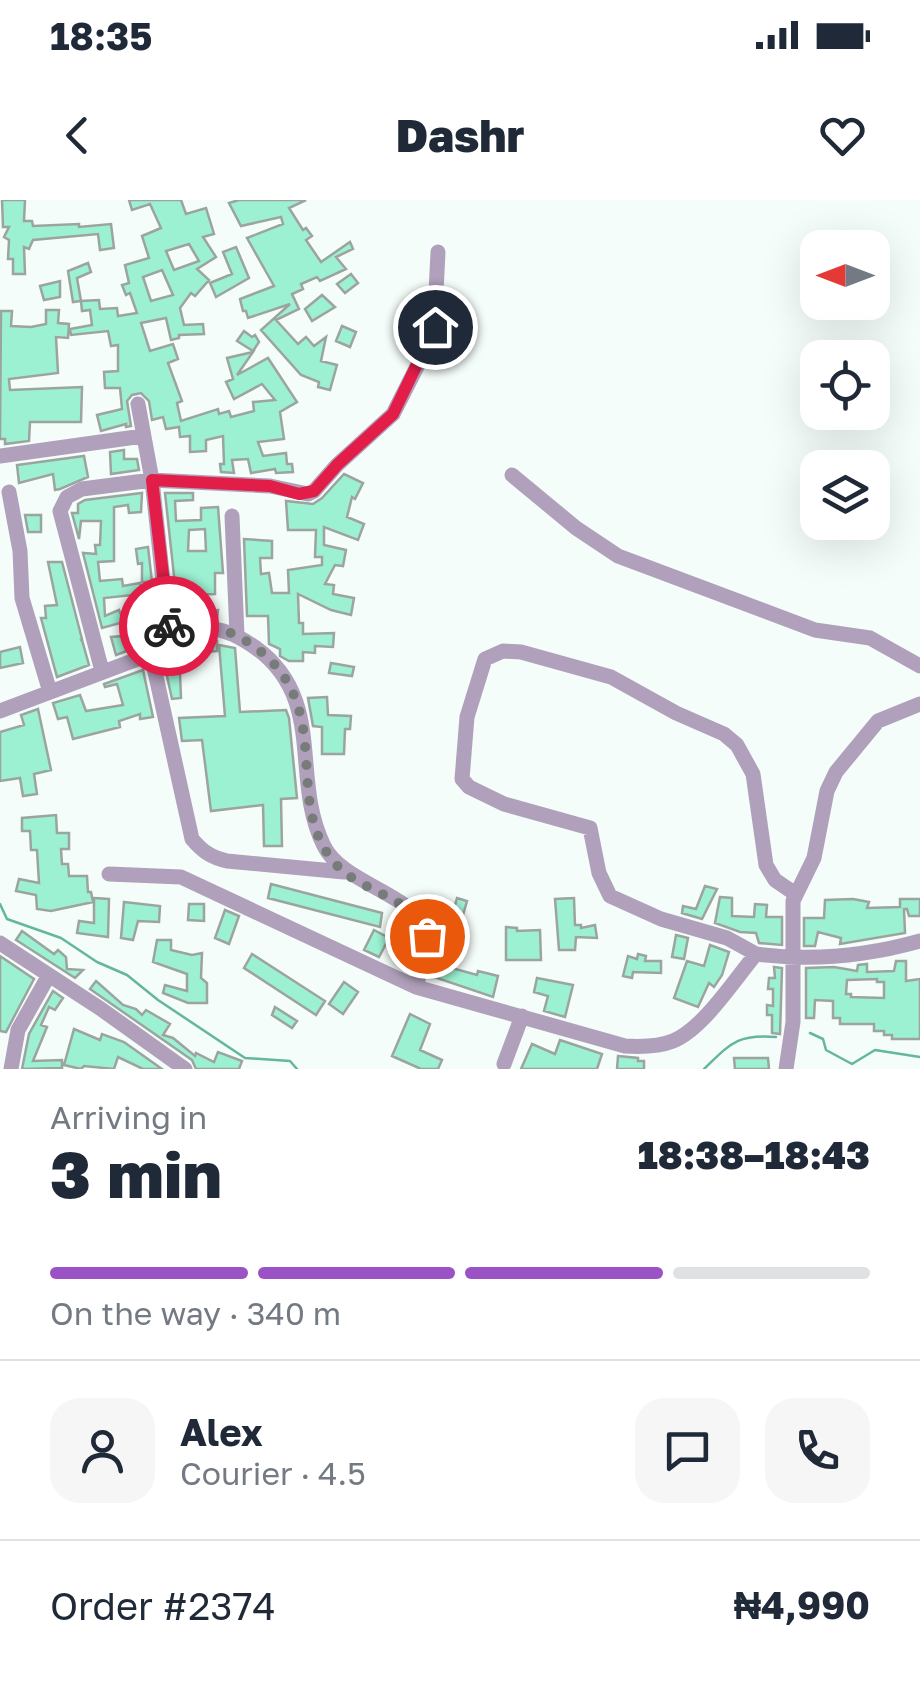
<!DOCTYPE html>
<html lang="en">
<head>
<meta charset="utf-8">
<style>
	:root { --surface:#fff; --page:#f6f6f7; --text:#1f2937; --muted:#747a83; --line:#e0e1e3; --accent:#9b52c4 }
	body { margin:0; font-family:"Golos Text",sans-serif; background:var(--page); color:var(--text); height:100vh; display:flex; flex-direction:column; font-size:38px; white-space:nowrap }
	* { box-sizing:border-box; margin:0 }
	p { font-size:32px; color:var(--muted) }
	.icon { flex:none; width:55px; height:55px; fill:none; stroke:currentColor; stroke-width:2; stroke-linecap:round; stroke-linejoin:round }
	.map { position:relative; height:869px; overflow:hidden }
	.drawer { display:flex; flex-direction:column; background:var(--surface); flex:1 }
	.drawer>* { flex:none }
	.needle { width:65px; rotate:270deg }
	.tools { position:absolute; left:800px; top:30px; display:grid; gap:20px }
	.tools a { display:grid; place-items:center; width:90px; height:90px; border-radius:20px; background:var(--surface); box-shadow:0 10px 40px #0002; font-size:50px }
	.pin { position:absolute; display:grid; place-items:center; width:85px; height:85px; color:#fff; margin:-42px; border:5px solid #fff; border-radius:50%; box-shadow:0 2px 10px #0007 }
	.courier { position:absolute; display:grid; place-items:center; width:100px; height:100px; margin:-50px; border:8px solid #e11d48; border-radius:50%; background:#fff; color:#222; box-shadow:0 2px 12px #0007 }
	.summary em { font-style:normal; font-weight:800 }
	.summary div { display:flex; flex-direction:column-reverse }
	.summary { display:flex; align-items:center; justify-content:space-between; height:170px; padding:0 50px }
	h1 { font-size:65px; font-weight:800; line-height:75px }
	.bar { display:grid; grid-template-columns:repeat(4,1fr); gap:15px 10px; align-content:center; height:120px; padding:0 50px }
	.bar i { height:12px; border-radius:8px; background:var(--line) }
	.bar .on { background:var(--accent) }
	.bar p { grid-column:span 4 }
	.line { display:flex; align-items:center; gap:25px; padding:0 50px; border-top:2px solid var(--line) }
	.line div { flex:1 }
	.round { display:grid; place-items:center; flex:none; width:105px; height:105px; border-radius:30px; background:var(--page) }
	.status { display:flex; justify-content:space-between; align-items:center; height:70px; padding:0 50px; background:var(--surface); direction:ltr }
	.status svg { height:28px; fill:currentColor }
	header { display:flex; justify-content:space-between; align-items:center; height:130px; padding:0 50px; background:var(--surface); font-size:45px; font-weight:800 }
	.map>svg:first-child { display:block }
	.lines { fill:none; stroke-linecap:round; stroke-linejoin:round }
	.stream { stroke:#64b79b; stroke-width:2.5 }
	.building { fill:#9df1d3; stroke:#9ca4a0; stroke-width:2.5; fill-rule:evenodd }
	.minor { stroke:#b0a0bb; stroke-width:15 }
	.done { stroke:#777c7a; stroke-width:10; stroke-dasharray:0 18 }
	.route { stroke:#e11d48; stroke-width:12 }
</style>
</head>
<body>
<div class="status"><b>18:35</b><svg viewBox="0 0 49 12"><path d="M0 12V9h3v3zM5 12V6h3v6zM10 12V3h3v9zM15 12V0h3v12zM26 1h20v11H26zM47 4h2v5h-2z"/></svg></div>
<header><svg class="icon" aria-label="back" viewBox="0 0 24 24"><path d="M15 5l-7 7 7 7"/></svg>Dashr<svg class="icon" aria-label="heart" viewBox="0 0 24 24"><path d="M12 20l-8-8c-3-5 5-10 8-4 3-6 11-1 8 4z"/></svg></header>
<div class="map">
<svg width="920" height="869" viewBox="0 0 920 869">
	<rect width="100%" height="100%" fill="#f4fdf9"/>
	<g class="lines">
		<path class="stream" d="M0 704 7 719 61 738 97 762 127 775 158 800 245 858 290 861 297 869
			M810 833 823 839 826 850 852 864 875 850 920 857
			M704 869C731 843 737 834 776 837"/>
	</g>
	<path class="building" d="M2 0H25L24 21H32L33 26 79 24V27L111 24 114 48 100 50 98 34 33 40 29 49 24 47 25 74H13V59H8L9 40 4 37 9 27H3Z
		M129 0H181L186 14 206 8 214 34 203 37 216 57 197 69 209 80 195 96 191 93 180 108 184 125 203 124 204 134 179 135V138L171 140 166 118 141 123 150 151 173 144 178 159 168 163 182 201 177 203 181 221 218 209 219 214 229 211 231 217 254 211 253 202 275 200 262 184 234 199 226 182 233 179 227 158 253 152 237 175 268 158 297 202 280 212 284 239 258 242 263 256 286 253 287 264H292L293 272 276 273 275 269 251 273 248 259 232 260 234 273 221 272 220 264H224L223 236 206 240V251L190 252V236L180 237 179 227 166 229 163 217 152 220 149 201 141 193 132 195 127 201 131 226 126 227V224L101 231 97 215 122 209 120 188H105L104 172 118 171V145L111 146 108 131 71 135 70 129 92 125 90 110 82 111 81 101 99 100 100 109 117 108 118 116 137 113 130 93 126 95 122 85 129 83 125 65 149 58 142 36 161 28 150 4 132 10ZM189 44 199 61 174 70 166 51ZM162 70 173 95 151 101 143 77Z
		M239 0H306L289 8 303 30 306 28 312 36 306 40 321 62 350 42 353 49 336 57 346 69 320 81 317 77 301 84 303 89 292 94 299 109 276 120 298 144 306 137 314 146 326 137 321 161 337 165 330 190 318 187 319 182 301 175 261 130 290 104 248 118 246 111H243L240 99 274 86 247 38 283 24 281 17 241 26 229 3Z
		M236 47 249 78 216 97 210 83 232 74 223 52Z
		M88 63 91 72 77 78 81 101 73 102 68 71Z
		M351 74 358 83 345 93 337 84Z
		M60 81V97L44 100 40 86Z
		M322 95 335 107 312 121 305 109Z
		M46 110H59L58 123 69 124 68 138 56 137 58 173 9 179 10 190 82 187 81 222H30L29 241 5 244V239H0L1 111H12L11 126 31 127 46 124Z
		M342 126 356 132 350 147 336 141Z
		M244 131 252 137 255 135 259 142 253 151 237 141Z
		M124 250V259H137L139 270 111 274 110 252Z
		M84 256 88 277 60 289 55 290 53 274 19 283 17 265Z
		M344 274 363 283 355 299 352 297 347 317 364 324 358 340 324 327V345L346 350 343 366 335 365 325 384 334 385 333 394 354 398 351 415 331 410 298 394 299 423H303V434L334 433 333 447 315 446V453L303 452V461H289L280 456V449L269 444 268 416H247L244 339 272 341V358H260L261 374 269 373 272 393H289L288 370 322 365V357H315L316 330H288L286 301 313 304 322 298Z
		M142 293 141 312 129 313 128 305 114 307V361L98 362 100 381 122 379 123 386 140 383 142 394 104 398 105 416 119 410 124 422 102 428 83 353 96 354 95 345H100L101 321H81L79 339 72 313H78V304L85 300Z
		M165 293H193V300L175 301 176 321 201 320V308L218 307 223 373H215V394L183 395V412L218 410 217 418 179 422ZM205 329 206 351H188L189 330Z
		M25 315H41V332H28Z
		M148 347 152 382H142V363L138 364 136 349Z
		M48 362H62L82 439 80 440H82L89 465 57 477 41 418H46L45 406 57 405Z
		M150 434V439L145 444 116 455 111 437Z
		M205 440 217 441V451L180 454 179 445Z
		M219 445 235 448 240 512 286 510 289 518 297 598 281 599 282 646H264L263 605 211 611 202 540 182 541 179 518 225 516Z
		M20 447 23 463 0 468V452Z
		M179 449 181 498 172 499 163 458 171 450Z
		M331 463 354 467 352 476 329 473Z
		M143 470 153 517 140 519V514L119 521 120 527 73 539 67 517 58 519 53 503 80 495 86 511 123 505 117 484 105 487 104 484Z
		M327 497 328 515 351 516 350 529H345L344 554H322V527L313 526 308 498Z
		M38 509 51 570 34 574 37 594 23 596 20 578 0 581V532L24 525 21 515Z
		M56 615 57 633H69V649H61L62 664H68L69 676H87L88 692H91L93 702 51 711 37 709 36 695 16 691 19 679 39 683 37 650H31L30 631H22V618Z
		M271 684 382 713 380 727 268 698Z
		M705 686 717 689 702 719 682 713 683 706 696 709Z
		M720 697 732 698V716L754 717 755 704 767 705 766 717H782V745L759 743 756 733 740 732 715 723Z
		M94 698 109 699 108 737 77 733 79 721 94 723Z
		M457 698 467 701 448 767 477 775 478 771 498 776 493 797 431 776 444 728 448 730Z
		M574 698 575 725H581V728L595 725 597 738 576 737 575 750H559L555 699Z
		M853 699 869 702 867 708 900 707V699H920V716H909L907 709H904L905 733 840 744 841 738 818 732 815 746H804V718H824L825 700Z
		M124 702 160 706 159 722 138 721 133 740 121 738Z
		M189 704H204V721L188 720Z
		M225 710 239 716 229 744 215 738Z
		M506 727 517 728V731L540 730 541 760H506Z
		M374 730 389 738 379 757 364 750Z
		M22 731 54 754 58 750 66 757 67 769 83 770 75 778 16 740Z
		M676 735 688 738 684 759 672 757Z
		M157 740H171V750L192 755 202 753 201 778 207 783V803H188L163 793 165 785 187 791V774L153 762Z
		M710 745 729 752 722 775 714 787 709 783 698 807 674 798 687 761 704 766Z
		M252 754 325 801 316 815 244 768Z
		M638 754 646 756 645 761H661V773L633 772 632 778 623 776 628 756 637 759Z
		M0 756 34 779 6 832 0 831Z
		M896 761H906V781L920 779V839H892V835H884V831H874V824H840V818H833V801L815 800 814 818H806V768L834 767 857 771 858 765 867 764V772L894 771ZM877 779V782H884V798L851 797V794H846L847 780Z
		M774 767 782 768 780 834 772 833V815H767V805L773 806V789H768L769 778H775Z
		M537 778 573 785 565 817 544 811 548 796 534 792Z
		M96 781 123 805 136 809 142 815 146 810 170 824 163 835 173 838 195 856 196 853 214 862 218 852 242 861 239 869H196L192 860 90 789Z
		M344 782 358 792 343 814 329 804Z
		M53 791 63 798 55 810 49 807 41 825 47 827 33 861 62 860V868L22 869 29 834Z
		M275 807 297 821 292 828 272 815Z
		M410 814 430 824 420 850 442 860 438 869H421L392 856Z
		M74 829 100 840 102 834 124 842 162 869H143L118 857 114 869 84 866 81 869 64 865Z
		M560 840 602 854 597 869H521L532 844 555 854Z
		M618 856 638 858V861H644V869H617Z
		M734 858H768L769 869H735Z"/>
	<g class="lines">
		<path class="minor" d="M438 52 434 133 393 214 337 265 314 291 308 294 270 286 152 280 169 436C208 426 222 424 256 448 327 500 290 578 324 646 343 685 420 695 426 734 428 750 420 772 416 787L625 846C641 847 658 847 673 841 703 829 735 779 756 754 811 761 867 756 920 741
			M0 256 143 236
			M512 275 576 328 618 356 815 430 870 438 920 466
			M9 292 20 351 22 398 50 492
			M232 316 237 435
			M151 454 192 639C203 652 211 657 227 661L344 672
			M102 471 60 311 67 297 82 289 152 280 138 204
			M0 511 151 454 169 436
			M109 674 181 677 416 787
			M0 743 101 809 185 869
			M756 754 727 738 661 719 610 696 599 673 590 628 504 604 469 587 462 579 467 517 485 459 503 451 521 452 611 477 676 513 724 534 737 545 753 574 766 665 775 680 794 693
			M504 864 522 816
			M11 869 18 830 49 775
			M786 869 793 822V701L814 658 827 591 836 572 878 521 920 504"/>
	</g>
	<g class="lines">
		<path class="done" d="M169 426 170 436C207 427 222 423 255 447 338 508 281 600 334 662 360 694 412 694 427 736"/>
		<path class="route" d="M169 426 152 280 270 286 299 294 314 291 338 264 393 214 435 127"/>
	</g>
</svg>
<div class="tools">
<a><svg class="needle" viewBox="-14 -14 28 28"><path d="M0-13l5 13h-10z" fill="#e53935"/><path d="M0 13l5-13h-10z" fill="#747a83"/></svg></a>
<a><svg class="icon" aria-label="locate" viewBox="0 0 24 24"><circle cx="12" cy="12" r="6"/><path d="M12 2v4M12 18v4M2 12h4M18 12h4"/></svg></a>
<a><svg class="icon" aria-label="layers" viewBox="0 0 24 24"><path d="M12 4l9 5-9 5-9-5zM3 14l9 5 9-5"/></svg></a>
</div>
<div class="pin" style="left:427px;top:736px;background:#ea580c"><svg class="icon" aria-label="bag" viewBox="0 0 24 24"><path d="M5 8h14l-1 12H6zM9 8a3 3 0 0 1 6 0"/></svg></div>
<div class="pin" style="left:435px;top:127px;background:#1f2937"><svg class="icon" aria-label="home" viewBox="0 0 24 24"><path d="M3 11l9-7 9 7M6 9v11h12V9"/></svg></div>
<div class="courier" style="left:169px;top:426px"><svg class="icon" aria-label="bike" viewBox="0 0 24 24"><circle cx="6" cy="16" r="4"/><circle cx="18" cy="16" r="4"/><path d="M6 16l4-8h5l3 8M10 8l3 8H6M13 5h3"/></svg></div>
</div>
<section class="drawer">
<div class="summary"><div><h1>3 min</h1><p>Arriving in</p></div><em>18:38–18:43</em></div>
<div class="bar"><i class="on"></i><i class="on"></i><i class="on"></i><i></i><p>On the way · 340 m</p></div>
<div class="line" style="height:180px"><a class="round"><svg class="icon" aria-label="person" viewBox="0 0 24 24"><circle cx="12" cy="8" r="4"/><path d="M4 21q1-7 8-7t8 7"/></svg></a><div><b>Alex</b><p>Courier · 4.5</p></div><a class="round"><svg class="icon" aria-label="chat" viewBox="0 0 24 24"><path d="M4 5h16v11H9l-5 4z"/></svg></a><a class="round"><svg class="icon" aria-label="phone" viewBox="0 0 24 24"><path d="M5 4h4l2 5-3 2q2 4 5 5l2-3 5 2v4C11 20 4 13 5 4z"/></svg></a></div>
<div class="line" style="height:130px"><div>Order #2374</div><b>₦4,990</b></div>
</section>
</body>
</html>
